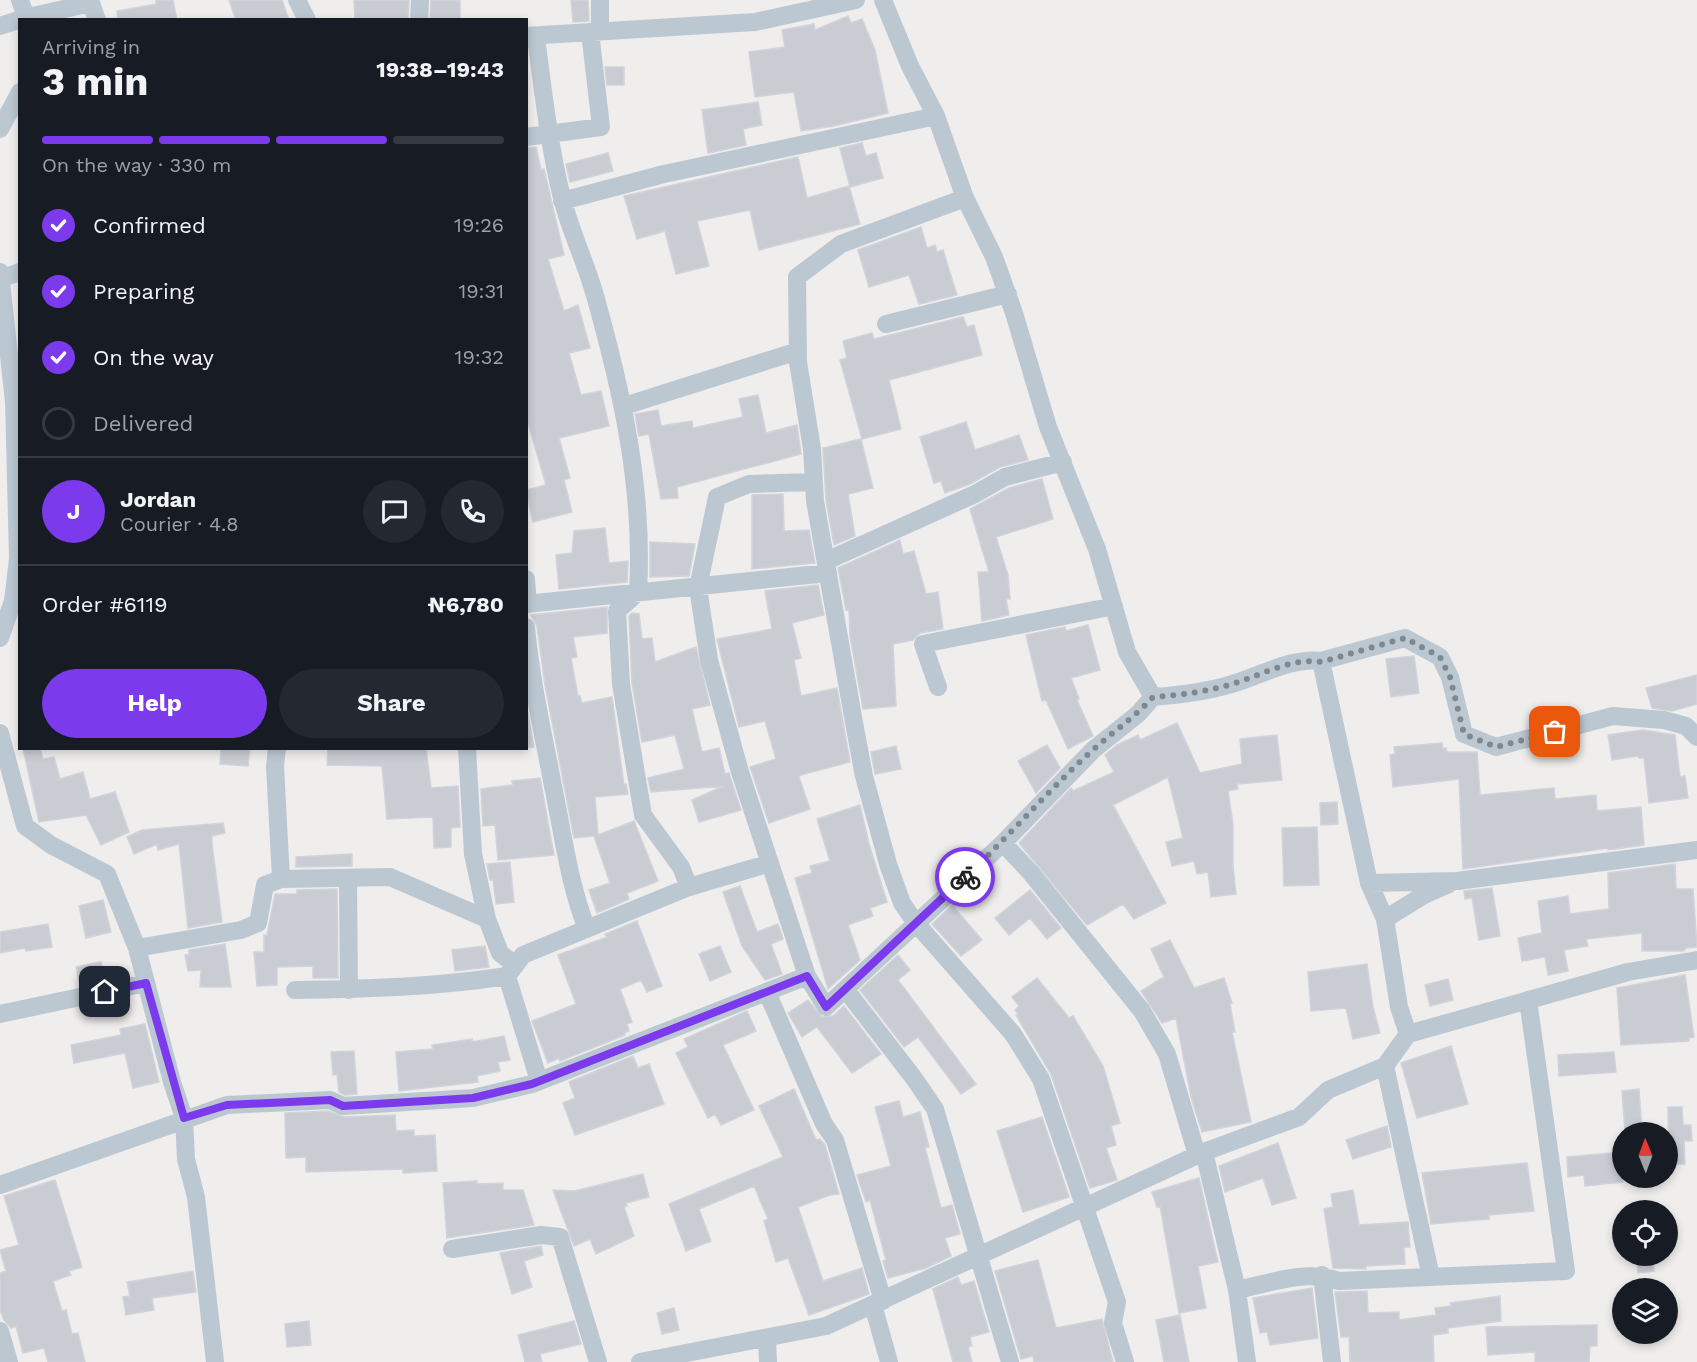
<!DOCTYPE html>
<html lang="en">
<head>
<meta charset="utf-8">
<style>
	:root { --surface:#171b24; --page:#242831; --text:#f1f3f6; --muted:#9ea1a6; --line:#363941; --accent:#7c3aed }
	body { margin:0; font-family:"Work Sans",sans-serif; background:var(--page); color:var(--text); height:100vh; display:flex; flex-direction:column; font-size:22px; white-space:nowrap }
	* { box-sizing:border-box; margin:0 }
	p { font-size:20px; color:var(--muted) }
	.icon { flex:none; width:33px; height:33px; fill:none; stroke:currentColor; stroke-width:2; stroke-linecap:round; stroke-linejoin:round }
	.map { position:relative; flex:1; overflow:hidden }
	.sheet { position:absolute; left:18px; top:18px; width:510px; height:732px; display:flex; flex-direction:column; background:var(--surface); border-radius:0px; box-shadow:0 3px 9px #0003 }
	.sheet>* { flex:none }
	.needle { width:39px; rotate:359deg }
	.buttons { position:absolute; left:1612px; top:1122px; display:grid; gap:12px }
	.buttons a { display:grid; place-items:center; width:66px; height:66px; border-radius:50%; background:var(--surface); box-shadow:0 3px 9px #0003; font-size:30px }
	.pin { position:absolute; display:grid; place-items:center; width:51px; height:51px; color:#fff; margin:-26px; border-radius:12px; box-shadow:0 3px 9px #0006 }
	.courier { position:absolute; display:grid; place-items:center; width:60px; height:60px; margin:-30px; border:4px solid #7c3aed; border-radius:50%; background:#fff; color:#222; box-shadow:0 2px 8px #0007 }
	.head em { font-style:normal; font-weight:700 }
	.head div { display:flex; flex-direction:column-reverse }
	.head { display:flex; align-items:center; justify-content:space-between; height:102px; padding:0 24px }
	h1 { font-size:39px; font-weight:700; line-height:45px }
	.bar { display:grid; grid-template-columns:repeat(4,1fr); gap:9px 6px; align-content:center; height:72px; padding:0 24px }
	.bar i { height:8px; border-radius:4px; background:var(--line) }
	.bar .active { background:var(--accent) }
	.bar p { grid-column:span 4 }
	.line { display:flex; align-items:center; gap:15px; padding:0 24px; border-top:2px solid var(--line) }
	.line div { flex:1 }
	.round { display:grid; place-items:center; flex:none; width:63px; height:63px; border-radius:32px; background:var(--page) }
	ol { padding:0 24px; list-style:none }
	li { display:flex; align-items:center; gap:18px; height:66px }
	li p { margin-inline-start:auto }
	li .icon { padding:6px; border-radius:50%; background:var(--accent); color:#fff; stroke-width:4 }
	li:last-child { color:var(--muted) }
	li i { width:33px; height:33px; border:3px solid var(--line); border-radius:50% }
	.primary-button { display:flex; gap:12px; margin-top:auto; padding:12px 24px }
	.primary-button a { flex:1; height:69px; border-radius:36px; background:var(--accent); color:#fff; font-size:24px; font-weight:700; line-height:69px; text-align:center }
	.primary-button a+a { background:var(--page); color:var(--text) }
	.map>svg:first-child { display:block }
	.building { fill:#c9ccd3; stroke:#d1d3da; stroke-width:1.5 }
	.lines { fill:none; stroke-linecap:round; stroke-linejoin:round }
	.minor { stroke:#bcc8d1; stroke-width:18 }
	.done { stroke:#80888f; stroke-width:6; stroke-dasharray:0 10.8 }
	.route { stroke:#7c3aed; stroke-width:8 }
</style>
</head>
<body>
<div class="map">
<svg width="1697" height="1362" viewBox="0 0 1697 1362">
	<rect width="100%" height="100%" fill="#f0eded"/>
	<path class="building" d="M156 0H173L177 20H118L117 11 156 4Z
		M229 0H282L289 20H236Z
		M354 0H409L408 20H355Z
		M431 0H460V20H430Z
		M571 0H588L589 21 573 22Z
		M848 16 851 23 862 19 875 50 888 113 834 126 801 131 794 92 755 97 749 52 785 47 782 30 814 24 815 30Z
		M605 67H624V85H607Z
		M758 102 762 125 743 129 746 145 708 153 702 110Z
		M862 143 866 156 876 153 883 178 850 187 840 148Z
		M536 147 541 170 544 169 564 255 548 259 564 311 578 305 590 348 569 353 581 395 601 391 609 426 559 438 570 478 564 480 572 512 533 522 526 490 546 485 526 416V148Z
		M608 153 613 171 570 182 566 164Z
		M798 157 807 198 849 186 860 224 759 250 750 210 697 221 709 266 676 274 665 231 637 239 624 196Z
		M921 227 927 248 935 245 937 252 943 250 957 295 919 304 909 275 869 287 858 250Z
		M963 317 967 327 974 325 982 355 889 380 901 429 862 439 840 360 847 358 843 341 872 333 874 339Z
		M758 395 766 433 797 425 801 454 677 487 678 498 661 499 649 434 639 436 635 414 658 410 661 426 692 421 693 428 743 417 739 399Z
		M966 422 975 450 1019 435 1028 460 1000 467 970 484 945 493 941 481 934 483 920 437Z
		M861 439 873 488 848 494 855 536 834 545 826 500 823 448Z
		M1042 479 1053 519 996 537 1008 575 1010 599H1006L1009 615 982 621 978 572H989L970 509 1009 488Z
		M783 494 784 531 809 530 815 563 752 569V495Z
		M605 528 609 563 628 561 627 582 559 589 556 555 572 553 574 531Z
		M900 540 903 554 914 551 926 594 938 592 943 629 920 633 913 640 893 644 896 706 863 709 850 636 849 609 846 610 838 568Z
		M650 542 695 544 689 576 650 577Z
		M818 585 824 615 792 623 801 658 794 660 801 696 837 688 850 762 801 775 799 777 810 809 769 823 750 767 776 759 765 721 739 727 717 639 772 629 765 591Z
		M607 607V633L573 637 577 657 571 658 578 696H580L582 703 612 697 624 785 626 784 628 794 595 797 598 835 634 821 658 881 627 893 629 899 597 913 589 890 610 883 594 836 574 838 545 685 537 626 531 615Z
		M632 613 639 614 642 639 652 638 655 662 696 647 710 705 692 709 702 752 719 748 725 774 729 773 741 810 699 822 692 800 724 786 651 792 648 778 684 769 675 735 642 742 632 683 629 616Z
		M1088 625 1100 670 1071 678 1079 699 1077 700 1093 736 1068 749 1046 700 1042 701 1026 635 1065 627 1066 631Z
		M1414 656 1419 693 1391 697 1386 659Z
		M1697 675V704L1672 711 1652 708 1646 688Z
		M527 709 534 747 526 748V709Z
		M1177 723 1200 773 1242 764 1240 739 1277 735 1282 780 1237 784 1238 789 1228 791 1233 824V866L1236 894 1211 897 1208 872 1197 874 1194 861 1172 866 1166 842 1183 838 1168 777 1113 805 1166 903 1134 919 1123 904 1087 925 1019 843 1071 788 1073 791 1114 772 1105 755 1117 745 1138 735 1140 740Z
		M1643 730 1675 735 1680 777 1685 776 1688 798 1649 803 1644 758H1639L1638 756 1612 760 1608 735Z
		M1442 743 1443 749 1446 748 1447 752H1477L1480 795 1554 788 1555 799 1596 795 1597 811 1641 807 1644 845 1608 850V848L1463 869 1459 779 1393 787 1390 755 1395 754 1394 747Z
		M1047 745 1060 768 1036 793 1018 761Z
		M896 746 901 769 875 774 871 752Z
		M23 748H40L43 759 54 757 60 779 83 772 90 799 115 792 129 832 101 845 86 815 39 822Z
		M221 748H250L248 766 220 764Z
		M328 748H426L431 788 458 786 460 827 451 828V847L434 848 433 817 387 819 382 766 327 765Z
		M540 778 554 855 498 860 495 825 483 826 481 789 513 785 512 781Z
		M1337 802 1338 824 1321 825 1320 803Z
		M860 805 869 844 887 902 870 908 873 916 848 925 860 960 828 989 795 878 812 873 810 866 830 861 817 819Z
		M223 823 225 833 212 836V843L222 922 188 928 179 844 158 850 157 844 134 854 127 837 142 830Z
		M1317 827 1319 885 1284 886 1282 828Z
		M352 854V866L296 867V857Z
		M510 862 514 902 496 904 493 880H490L487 864Z
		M1675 864 1676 889H1693L1697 947 1686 948 1684 951H1642V933L1586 939 1588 946 1564 950 1568 971 1548 975 1545 957 1522 961 1518 938 1542 933 1538 901 1568 896 1570 914 1609 909 1608 873Z
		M740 886 757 932 778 924 783 939 771 944 782 974 765 980 742 946 723 892Z
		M1492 888 1500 936 1479 940 1472 898 1465 899 1464 891Z
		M337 889 338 978H313V966L277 967V985L257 986 254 952H264V935H267L275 894H297V890Z
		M1030 890 1061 928 1047 939 1030 918 1009 935 995 918Z
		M103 900 111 932 86 938 79 906Z
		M952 905 982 940 961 956 932 924Z
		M637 921 662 986 647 992 641 980 620 989 632 1022 627 1024 629 1031 624 1033 625 1035 560 1061 559 1058 548 1063 532 1021 576 1004 558 955 607 937 605 934Z
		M48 924 52 947 26 951 25 948 0 953V932Z
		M1170 940 1194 988 1224 978 1232 1003 1230 1004 1235 1032H1232L1251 1122 1202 1132 1191 1097 1176 1018 1162 1023 1141 991 1164 977 1151 949Z
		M225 944 231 987H200L201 970 188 971 185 955H189V950Z
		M485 946 489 967 455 971 452 950Z
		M720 946 731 972 710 981 699 954Z
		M898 955 910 970 898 980 976 1084 961 1094 918 1037 904 1047 860 990Z
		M101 962 105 980 80 985 76 967Z
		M1367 964 1373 1007 1380 1033 1353 1039 1346 1008 1311 1011 1308 972Z
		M1685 975 1694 1037 1689 1038V1041L1621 1045 1617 988Z
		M1037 978 1069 1018 1073 1016 1103 1066 1120 1123 1111 1126 1116 1145 1106 1148 1117 1180 1090 1188 1051 1074 1016 1015 1018 1014 1015 1010 1019 1006 1012 997Z
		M1448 979 1453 1000 1430 1006 1425 985Z
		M808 1000 822 1017 833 1016 844 1006 881 1054 852 1073 817 1027 802 1037 788 1013Z
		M747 1011 756 1031 723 1045 754 1110 721 1125 715 1114 708 1118 676 1053 688 1047 684 1039Z
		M145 1024 159 1082 133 1088 125 1053 74 1063 71 1045 121 1035 120 1029Z
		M504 1036 510 1060 498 1062 500 1071 477 1076 478 1082 399 1091 396 1052 433 1049 432 1045 472 1039V1042Z
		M1451 1046 1468 1104 1417 1118 1401 1063Z
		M354 1051 357 1094 345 1095 339 1092 337 1074 333 1075 331 1052Z
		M1614 1052 1616 1072 1559 1076 1558 1055Z
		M633 1056 638 1068 649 1064 664 1104 575 1135 563 1103 575 1098 569 1082Z
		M794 1089 816 1140 820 1139 825 1145 839 1194 830 1195 798 1207 823 1281 862 1268 869 1294 809 1315 788 1258 776 1262 764 1221 768 1219 754 1186 699 1209 711 1241 686 1251 669 1204 783 1157 759 1106Z
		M1639 1089 1642 1132H1625L1622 1091Z
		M899 1101 903 1117 920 1112 929 1147 925 1148 941 1208 952 1205 960 1234 945 1238 951 1256 926 1268 888 1278 883 1261 886 1260 870 1200 866 1202 857 1175 891 1166 875 1107Z
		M1668 1107H1682L1683 1125H1691L1692 1141H1684L1685 1164 1669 1165Z
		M328 1111 344 1117 395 1115 396 1131 414 1130V1136L435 1135 437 1171 403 1173V1169L306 1172V1157L286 1158 285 1113Z
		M1042 1117 1069 1197 1023 1212 997 1131Z
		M1387 1126 1391 1147 1353 1159 1346 1140Z
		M1278 1143 1296 1198 1272 1205 1263 1178 1225 1192 1219 1166Z
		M1623 1152V1182L1585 1186 1584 1175 1568 1177 1567 1157Z
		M1527 1163 1534 1211 1489 1215V1219L1431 1224 1422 1173Z
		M643 1174 649 1197 626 1203 627 1206 624 1207 634 1236 596 1254 590 1239 574 1246 553 1190 575 1191Z
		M1199 1178 1218 1262 1198 1266 1206 1308 1179 1313 1160 1206 1157 1207 1152 1192Z
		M55 1180 82 1267 69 1271 71 1275 53 1281 62 1311 66 1310 72 1334 78 1333 85 1362H48L44 1348 23 1353 16 1326 11 1328 4 1320 0 1310V1273L6 1271 0 1250 19 1245 4 1196Z
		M477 1181V1184L503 1183V1190H523L534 1225 447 1238 443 1183Z
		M1353 1190 1359 1225 1408 1222 1410 1247H1404L1405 1264 1366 1266V1269L1333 1268 1324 1209 1333 1207 1331 1194Z
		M541 1246 543 1255 524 1261 532 1287 512 1294 500 1253Z
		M1637 1256H1653L1654 1271 1638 1273Z
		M1038 1260 1056 1328 1102 1319 1113 1362H1034L1033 1356 1021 1359 995 1271Z
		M193 1271 196 1292 152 1298 154 1310 126 1315 123 1297 130 1296 127 1282Z
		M958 1277 961 1285 974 1281 989 1332 970 1337 972 1346 968 1347 972 1362H953L933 1289Z
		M1312 1288 1318 1338 1270 1345 1267 1332 1260 1333 1253 1298Z
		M1367 1291 1368 1313 1399 1312V1320L1436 1315 1435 1308 1451 1306 1450 1303 1500 1296 1501 1321 1448 1328V1333L1433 1335 1434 1362H1350L1349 1337H1341L1335 1292Z
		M674 1308 679 1330 662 1334 657 1313Z
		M1180 1315 1189 1362H1164L1156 1320Z
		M309 1321 311 1345 287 1347 285 1324Z
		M574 1321 581 1344 540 1354 542 1362H525L518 1335Z
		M1597 1325V1346H1590L1589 1362H1535V1352L1488 1355 1486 1327Z"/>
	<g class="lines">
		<path class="minor" d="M20 0 27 20
			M297 0 307 20
			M600 0V31
			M883 0 910 66 936 116 965 198 994 257 1014 313 1048 427 1097 549 1127 652 1153 697C1180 695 1206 692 1232 684 1260 676 1292 657 1321 661L1369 883 1385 919 1399 1007 1408 1034
			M419 20 420 0
			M0 26 28 17 91 3 97 20
			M526 36 755 22 856 0
			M536 37C543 91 549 145 562 198 570 230 585 261 594 292 622 391 644 489 638 592L617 611 621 684 643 815 681 867 689 887
			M0 129 20 92
			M526 137 601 127 590 32
			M965 198 841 244 797 277 798 362 812 449 815 501 855 728 864 776 888 864 902 903 915 922 1013 1034 1041 1079 1117 1302 1113 1323 1125 1362
			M562 201 664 174 936 116
			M0 272 14 402 18 558 13 601 0 638
			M2 278 20 272
			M886 324 1008 294
			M624 406 798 351
			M814 482 749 484 717 497 698 588 709 660 740 772 807 976 826 1007 1003 843 1093 750 1138 714 1153 697
			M826 561 975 494 1005 477 1063 462
			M526 579 528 604
			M526 604 828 573
			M526 627C531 681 543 733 553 786 563 834 569 884 587 929
			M1321 661 1405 638 1440 657 1450 677 1464 734 1496 747 1613 716 1664 720 1686 726 1697 737
			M938 687 923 644 1114 606
			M0 733 25 826 51 845 107 874 137 948 172 1082 184 1118 186 1159 196 1197 215 1362
			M277 748 275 766 281 879
			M467 748 473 854 487 919 500 953 515 965
			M1003 843 1031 873 1142 1011 1167 1054 1197 1155
			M348 878 349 990
			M1369 883 1457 881 1697 850
			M1385 919 1424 895 1449 884
			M137 948 241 930 258 923 265 885 281 879 390 877 487 919
			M295 990C366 989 437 987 507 976
			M846 990 913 1077 935 1109 1010 1362
			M767 992 824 1124 835 1140 883 1301
			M0 1014 146 983
			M1385 1066 1431 1277
			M539 1081 507 976 523 955 689 887 770 863
			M1204 1152 1237 1290 1247 1362
			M0 1185 227 1105 330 1100 343 1106 473 1098 532 1084 807 976
			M452 1249 541 1235 560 1237 598 1362
			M1322 1275 1332 1362
			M1237 1290C1270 1283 1306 1269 1339 1281L1566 1271 1528 1000
			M873 1305 889 1362
			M0 1331 9 1362
			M767 1340 768 1362
			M640 1362 826 1326 1204 1152 1299 1117 1328 1090 1385 1066 1408 1034 1628 972 1697 960"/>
	</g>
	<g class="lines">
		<path class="done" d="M965 877C1010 836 1049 789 1094 749 1114 731 1135 717 1153 697 1180 695 1206 692 1232 684 1260 676 1292 657 1321 662L1405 638 1440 657 1450 677 1464 734 1496 747 1555 732"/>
		<path class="route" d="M105 992 146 983 184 1118 227 1105 330 1100 343 1106 473 1098 532 1084 807 976 826 1007 965 877"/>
	</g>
</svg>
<div class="buttons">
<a><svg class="needle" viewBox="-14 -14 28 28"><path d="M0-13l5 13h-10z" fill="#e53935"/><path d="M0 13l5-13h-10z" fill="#9ea1a6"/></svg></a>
<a><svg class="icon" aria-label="locate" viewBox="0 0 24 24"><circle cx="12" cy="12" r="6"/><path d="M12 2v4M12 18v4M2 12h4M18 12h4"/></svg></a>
<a><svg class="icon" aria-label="layers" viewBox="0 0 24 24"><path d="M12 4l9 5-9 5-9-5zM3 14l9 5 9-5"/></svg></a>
</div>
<div class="pin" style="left:1555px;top:732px;background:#ea580c"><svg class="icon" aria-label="bag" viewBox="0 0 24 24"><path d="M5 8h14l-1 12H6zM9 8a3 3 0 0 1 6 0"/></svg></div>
<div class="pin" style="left:105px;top:992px;background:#1f2937"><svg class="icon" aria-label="home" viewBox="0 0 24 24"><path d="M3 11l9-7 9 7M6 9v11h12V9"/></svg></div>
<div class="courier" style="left:965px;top:877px"><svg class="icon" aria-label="bike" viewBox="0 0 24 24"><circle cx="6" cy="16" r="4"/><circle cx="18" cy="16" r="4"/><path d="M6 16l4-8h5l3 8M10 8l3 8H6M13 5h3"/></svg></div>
<section class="sheet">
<div class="head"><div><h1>3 min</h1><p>Arriving in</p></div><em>19:38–19:43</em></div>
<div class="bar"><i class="active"></i><i class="active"></i><i class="active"></i><i></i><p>On the way · 330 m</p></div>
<ol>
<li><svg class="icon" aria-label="check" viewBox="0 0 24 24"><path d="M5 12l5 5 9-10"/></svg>Confirmed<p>19:26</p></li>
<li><svg class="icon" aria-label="check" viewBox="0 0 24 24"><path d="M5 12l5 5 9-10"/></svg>Preparing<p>19:31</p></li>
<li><svg class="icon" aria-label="check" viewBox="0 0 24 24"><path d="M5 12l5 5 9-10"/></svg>On the way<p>19:32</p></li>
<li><i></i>Delivered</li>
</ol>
<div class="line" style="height:108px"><b class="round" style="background:var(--accent);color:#fff">J</b><div><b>Jordan</b><p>Courier · 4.8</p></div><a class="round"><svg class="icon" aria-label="chat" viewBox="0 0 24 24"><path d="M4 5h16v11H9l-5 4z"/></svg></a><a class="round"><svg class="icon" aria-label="phone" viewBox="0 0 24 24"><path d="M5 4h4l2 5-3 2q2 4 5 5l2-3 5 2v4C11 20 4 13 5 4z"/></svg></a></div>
<div class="line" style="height:78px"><div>Order #6119</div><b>₦6,780</b></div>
<div class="primary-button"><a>Help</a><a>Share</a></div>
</section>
</div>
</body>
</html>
